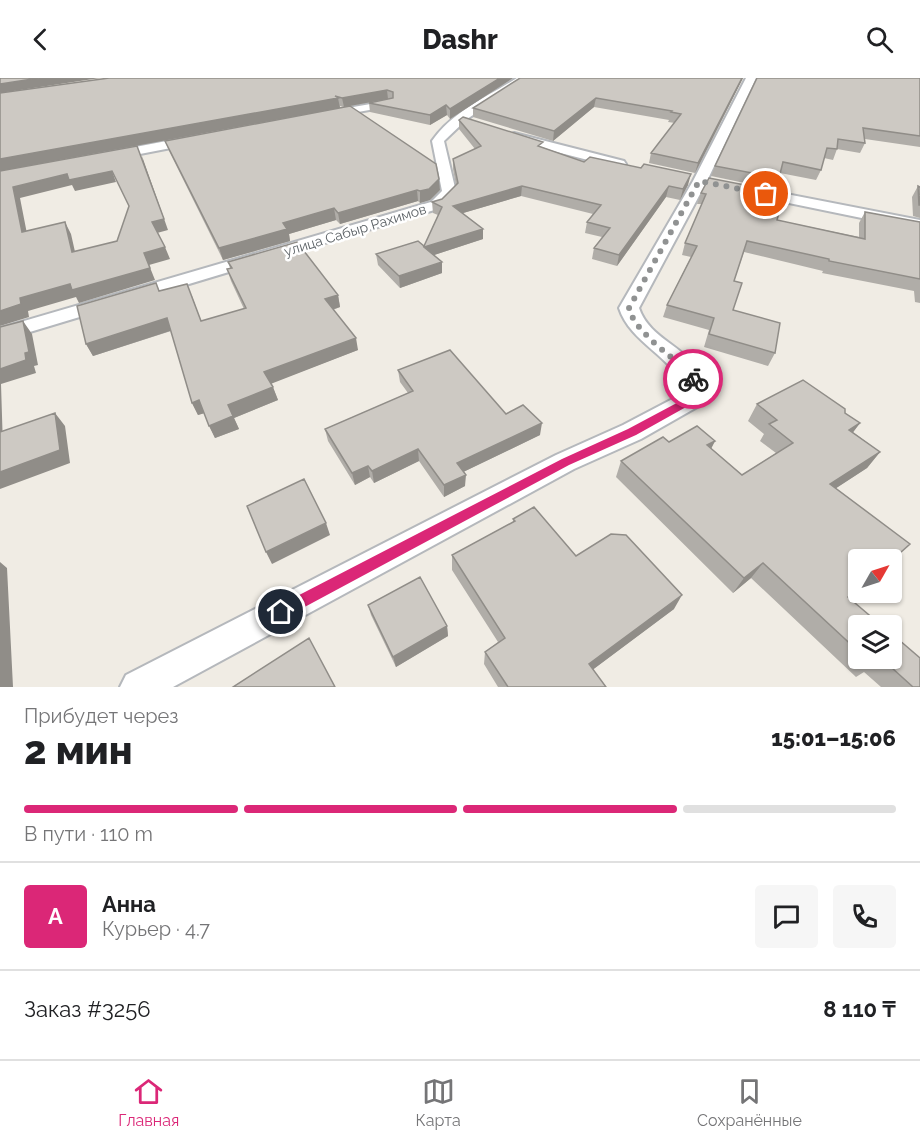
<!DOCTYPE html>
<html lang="ru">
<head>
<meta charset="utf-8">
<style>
	:root { --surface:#fff; --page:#f6f6f6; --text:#202124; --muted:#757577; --line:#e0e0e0; --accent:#db2777 }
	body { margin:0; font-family:Raleway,sans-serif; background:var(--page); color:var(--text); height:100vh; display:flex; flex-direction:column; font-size:22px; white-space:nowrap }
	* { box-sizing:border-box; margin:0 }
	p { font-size:20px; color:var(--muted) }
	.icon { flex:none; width:33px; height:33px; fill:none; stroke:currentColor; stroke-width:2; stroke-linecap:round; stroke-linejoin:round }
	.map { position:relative; height:609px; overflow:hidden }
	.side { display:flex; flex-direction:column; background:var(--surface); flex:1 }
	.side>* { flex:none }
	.needle { width:39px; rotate:51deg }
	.tools { position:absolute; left:848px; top:471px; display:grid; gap:12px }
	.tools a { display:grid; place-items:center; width:54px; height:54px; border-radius:6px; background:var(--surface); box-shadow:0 2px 4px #0004; font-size:30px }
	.pin { position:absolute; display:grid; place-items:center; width:51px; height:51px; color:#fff; margin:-26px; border:3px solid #fff; border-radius:50%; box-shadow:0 2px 6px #0007 }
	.courier { position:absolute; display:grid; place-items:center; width:60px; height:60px; margin:-30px; border:4px solid #db2777; border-radius:50%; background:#fff; color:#222; box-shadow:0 2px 8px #0007 }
	.summary em { font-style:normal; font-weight:800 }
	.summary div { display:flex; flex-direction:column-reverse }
	.summary { display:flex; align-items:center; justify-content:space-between; height:102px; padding:0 24px }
	h1 { font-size:39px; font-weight:800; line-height:45px }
	.bar { display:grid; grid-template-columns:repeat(4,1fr); gap:9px 6px; align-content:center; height:72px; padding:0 24px }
	.bar i { height:8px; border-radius:4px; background:var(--line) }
	.bar .on { background:var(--accent) }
	.bar p { grid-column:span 4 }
	.line { display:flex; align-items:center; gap:15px; padding:0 24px; border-top:2px solid var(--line) }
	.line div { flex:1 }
	.round { display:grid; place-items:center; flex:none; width:63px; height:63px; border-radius:6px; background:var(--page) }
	header { display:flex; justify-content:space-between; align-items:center; height:78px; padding:0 24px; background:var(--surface); font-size:27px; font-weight:800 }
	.tab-bar { display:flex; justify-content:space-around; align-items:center; height:84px; border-top:2px solid var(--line); background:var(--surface); font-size:16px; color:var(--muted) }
	.tab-bar a { display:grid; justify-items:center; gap:3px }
	.tab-bar .on { color:var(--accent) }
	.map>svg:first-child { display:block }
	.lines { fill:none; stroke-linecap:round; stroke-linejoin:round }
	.minor-casing { stroke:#b5b8bc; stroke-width:4 }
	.minor { fill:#fff; fill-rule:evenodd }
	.wall { fill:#b0ada8 }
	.shaded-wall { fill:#908d88 }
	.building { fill:#cdc9c3; stroke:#908d88; stroke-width:1.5; fill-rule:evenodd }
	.route { fill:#db2777 }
	.done { stroke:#909292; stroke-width:6; stroke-dasharray:0 10.8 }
	.labels { text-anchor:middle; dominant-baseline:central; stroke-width:5; stroke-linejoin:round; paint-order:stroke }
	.far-street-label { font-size:14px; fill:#5c6266; stroke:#fff }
</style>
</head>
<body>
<header><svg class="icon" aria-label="back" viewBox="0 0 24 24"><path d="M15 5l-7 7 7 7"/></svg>Dashr<svg class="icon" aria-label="search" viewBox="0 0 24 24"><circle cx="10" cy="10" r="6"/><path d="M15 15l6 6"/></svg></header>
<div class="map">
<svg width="920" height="609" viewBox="0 0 920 609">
	<rect width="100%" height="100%" fill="#f0ece4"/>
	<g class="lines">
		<defs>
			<path id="minor" d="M517 0H529L467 41 444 63 456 114 441 130 0 263V250L431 124 442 113 432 63C452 34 488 18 517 0Z
				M746 0H756L707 103 639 230C648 256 673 264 691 283 699 292 703 301 707 312L699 328 641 361 574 391 173 609H120L126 597 556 377 623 347 682 316 685 312C672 277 631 266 619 230L693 103Z
				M388 23 392 24V28L324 40 318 37 324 34Z
				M514 55 624 83 626 86 619 90 510 62 508 59Z
				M198 57 204 61 202 64 109 82 103 78 109 74Z
				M745 108 920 142V152L740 115 738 112 740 109Z"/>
		</defs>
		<use href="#minor" class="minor-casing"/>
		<use href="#minor" class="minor"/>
	</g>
	<path class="wall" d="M513 0 450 41 447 37 430 47 370 34 369 25 389 21H388L344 29 340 28V30L0 93V15Z
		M743 0 695 95 649 85 651 75 675 45 668 44 669 42 594 29 553 63 473 39V30Z
		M920 0V69L865 61V65L860 75 837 71 833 82 824 80 821 92 816 102 780 95 774 111 711 98 715 88Z
		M459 42 542 69 584 84 688 107 680 122 666 119 617 188 592 181 594 170 602 159 585 155 587 144 593 136 521 118 463 135 483 151V161L434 177 442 184V195L400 210 378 187 376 176 424 168 438 137 433 135 432 124 442 121 456 107 453 91V81L475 71 459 51Z
		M165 63 440 112 430 122 420 125 418 123 340 146 336 142 289 156 290 163 223 182 169 73Z
		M918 108 920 109V140L913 138 912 119Z
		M701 115 769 133 777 142 859 159V145L865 134 919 144 920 143V225L915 224 914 213 822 195 823 193 744 174 734 203 733 232 775 275 768 288 704 269 709 252 663 239 667 227 691 179 682 177 685 165 702 126H697Z
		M228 184 338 217 340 229 333 232 358 272 271 305 278 322 234 340 239 351 215 360 204 335 198 337 192 325 171 253 93 278 86 266 159 213 192 218 201 243 244 231 231 203 227 191 230 190Z
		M398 292 506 336 540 357 463 394 465 408 444 419 419 383 374 405 370 399 355 407 328 363 325 351 408 315 400 304Z
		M757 326 845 335 860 345 853 354 880 374 867 390 836 410 849 519 858 548V580H891L920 609H881L864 594 856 599 751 500 733 515 616 399 621 383 669 364 715 363 711 370 742 397 776 375 760 363 764 356 748 343Z
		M513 441 576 478 674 531 592 592 606 609H498L484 586 485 574 498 564 452 492V477L513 444Z
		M368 527 447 548 448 558 396 589 371 537Z"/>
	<path class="shaded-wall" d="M39 0H100L0 15V6Z
		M500 0H513L450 41V31Z
		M742 0H743L695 95 698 85Z
		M387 12 388 21 344 29 342 20Z
		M338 20 340 30 0 93V81Z
		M596 20 594 29 553 63 554 53Z
		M446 27 447 37 430 47V37Z
		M142 78 168 152 157 155 152 144Z
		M112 93 116 104 75 113 72 107 20 120 29 166 22 154 13 109 67 96Z
		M691 96 688 107 680 122 683 111Z
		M439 101 440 112 430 122 420 125V113Z
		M522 108 521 118 453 138V128Z
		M669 108 666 119 617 188 619 177Z
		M417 112 418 123 340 146 338 135Z
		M334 130 336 142 289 156 290 163 223 182 219 170 283 145Z
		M65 144 71 156 78 187 72 174Z
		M483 151V161L425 180 424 169Z
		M165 169 170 181 149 187 155 202 79 225 76 219 28 233 29 239 0 248V233L20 220 144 175Z
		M442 184V195L400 210 399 198Z
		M338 217 340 229 328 233 325 221Z
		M167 240 173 252 93 278 86 266Z
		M23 243 32 256 38 287 34 288 36 295 1 306 3 370 0 366V291L25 275Z
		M356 260 358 272 268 307 264 294Z
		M273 309 278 322 234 340 239 351 215 360 209 348 228 327Z
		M199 322 205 335 198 337 192 325Z
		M55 335 65 348 70 385 0 411V394Z
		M542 345 540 357 457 397V385Z
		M860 345 848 361 849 352Z
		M715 363 707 379V367Z
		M418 371 419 383 374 405 372 393Z
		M880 374 867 390 818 422 830 406Z
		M368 388 370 399 355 407 352 395Z
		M466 397 465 408 444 419V407Z
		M326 445 330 457 272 486 266 474Z
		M0 484 7 490 13 609H0Z
		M763 485 751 500 733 515 744 500Z
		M682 517 674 531 583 599 589 586Z
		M447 548 448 558 396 589 393 579Z"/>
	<path class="building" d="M0 0H39L0 6Z
		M109 0H500L450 31 446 27 430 37 369 25 393 20V14L387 12 342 20 335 18 338 20 0 81V15Z
		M520 0H742L698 85 651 75 681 36 671 34 672 33 596 20 554 53 473 30Z
		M757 0H920V58L863 50 865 65 838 61 837 71 827 70 821 92 783 84 779 100 715 88Z
		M350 28 436 86 439 101 429 111 420 113 417 112 338 135 334 130 283 145 287 151 219 170 165 63Z
		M463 39 543 64 538 68 584 84 590 79 641 90 644 86 691 96 683 111 669 108 619 177 594 170 610 150 587 144 601 127 522 108 453 128 483 151 424 169 442 184 399 198 376 176 418 163 424 168 442 129 432 124 442 121 458 105 453 81 481 68 459 42Z
		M137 68 164 141 152 144 165 169 144 175 150 190 72 212 70 206 20 220 21 226 0 233V93ZM112 93 129 128 117 163 72 174 65 144 22 154 13 109 67 96 69 102Z
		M709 100 775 113 769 133 779 135 777 142 865 161V134L920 144V201L829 183V181L747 163 734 203 742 205 733 232 780 245 775 275 709 256 714 240 667 227 697 168 685 165 706 116 701 115Z
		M918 108 920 109V127H919Z
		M297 164 338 217 325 221 356 260 264 294 273 309 228 327 233 338 209 348 199 322 192 325 167 240 86 266 77 228 156 205 159 213 187 206 201 243 246 230 227 191 232 190 228 184Z
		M23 243 29 274 25 275 26 282 0 291V249Z
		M450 272 506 336 523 327 542 345 457 385 466 397 444 407 418 371 372 393 368 388 352 395 325 351 413 313 398 292Z
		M803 302 845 331V335L860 345 849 352 880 374 830 406 910 466 891 483V482H858V511L848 519 882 548H858V573L763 485 744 500 621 383 663 359 669 364 697 348 715 363 707 367 742 397 793 365 769 346 777 342 757 326Z
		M55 335 60 372 0 394V354Z
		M304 401 326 445 266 474 247 428Z
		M534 429 576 478 611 456 626 457 682 517 589 586 606 609H508L485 574 505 560 452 477 515 443 513 441Z
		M420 499 447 548 393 579 368 527Z
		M891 555 920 580V609H913L881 580H891Z
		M309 560 335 609H233Z
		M867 580H880L874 587Z"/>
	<path class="route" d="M693 298 698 301 701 312 695 324 636 357 569 387 286 539 281 541 276 539 274 534 276 529 562 381 628 351 688 319 691 312 689 301Z"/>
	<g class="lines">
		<path class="done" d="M693 301 689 294C672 279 633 252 629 230L699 103 766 116"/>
	</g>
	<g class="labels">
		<g class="far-street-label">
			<text transform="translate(355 152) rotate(-17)">улица Сабыр Рахимов</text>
		</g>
	</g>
</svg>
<div class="tools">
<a><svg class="needle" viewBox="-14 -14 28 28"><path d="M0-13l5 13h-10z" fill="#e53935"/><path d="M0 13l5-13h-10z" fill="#757577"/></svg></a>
<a><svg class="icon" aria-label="layers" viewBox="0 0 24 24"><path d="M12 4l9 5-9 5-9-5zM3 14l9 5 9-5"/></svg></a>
</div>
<div class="pin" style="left:766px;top:116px;background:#ea580c"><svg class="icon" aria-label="bag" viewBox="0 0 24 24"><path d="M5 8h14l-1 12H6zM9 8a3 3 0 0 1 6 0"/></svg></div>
<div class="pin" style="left:281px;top:534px;background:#1f2937"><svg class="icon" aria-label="home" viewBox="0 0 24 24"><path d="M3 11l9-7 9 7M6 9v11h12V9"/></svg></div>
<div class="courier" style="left:693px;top:301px"><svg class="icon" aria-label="bike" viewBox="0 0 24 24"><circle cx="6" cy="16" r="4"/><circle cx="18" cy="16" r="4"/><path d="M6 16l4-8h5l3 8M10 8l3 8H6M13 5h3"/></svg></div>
</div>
<section class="side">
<div class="summary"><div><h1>2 мин</h1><p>Прибудет через</p></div><em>15:01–15:06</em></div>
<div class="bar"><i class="on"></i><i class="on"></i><i class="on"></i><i></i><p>В пути · 110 m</p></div>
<div class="line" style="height:108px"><b class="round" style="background:var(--accent);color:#fff">А</b><div><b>Анна</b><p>Курьер · 4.7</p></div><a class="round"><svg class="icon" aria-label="chat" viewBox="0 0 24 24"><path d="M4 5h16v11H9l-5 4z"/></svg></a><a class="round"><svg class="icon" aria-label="phone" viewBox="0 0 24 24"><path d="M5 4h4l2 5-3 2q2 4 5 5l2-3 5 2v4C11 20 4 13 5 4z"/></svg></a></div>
<div class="line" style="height:78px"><div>Заказ #3256</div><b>8 110 ₸</b></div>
</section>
<nav class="tab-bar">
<a class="on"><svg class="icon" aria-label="home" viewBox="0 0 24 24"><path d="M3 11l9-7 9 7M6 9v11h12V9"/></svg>Главная</a>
<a><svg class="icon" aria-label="map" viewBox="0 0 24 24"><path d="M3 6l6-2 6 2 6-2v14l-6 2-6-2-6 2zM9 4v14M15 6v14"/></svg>Карта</a>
<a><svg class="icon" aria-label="saved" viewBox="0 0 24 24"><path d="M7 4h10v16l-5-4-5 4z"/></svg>Сохранённые</a>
</nav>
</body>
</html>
